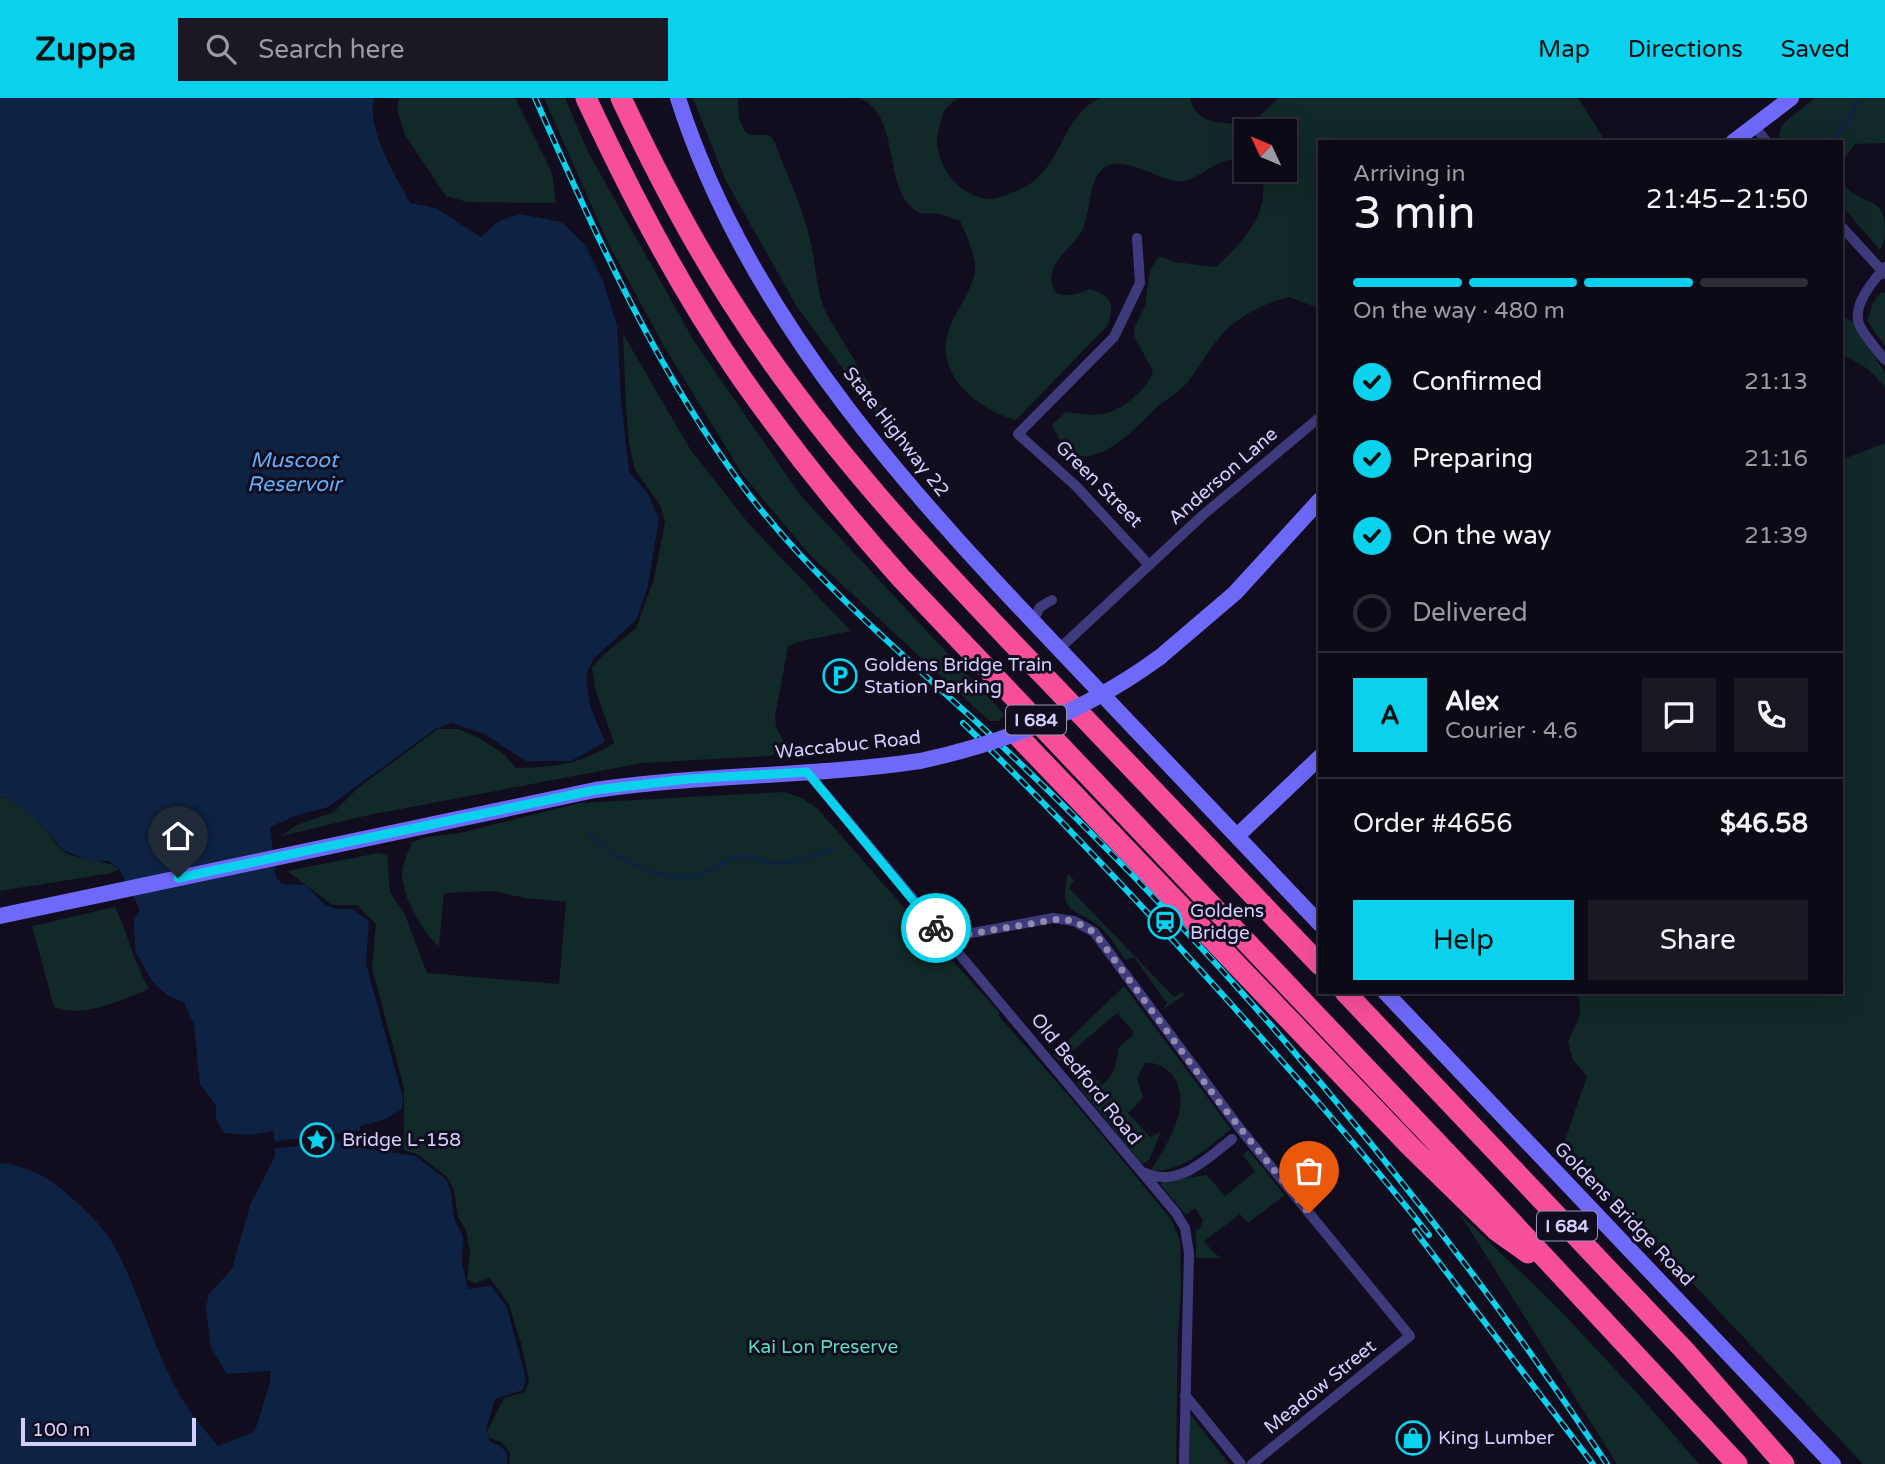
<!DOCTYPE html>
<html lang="en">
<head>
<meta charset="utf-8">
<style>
	:root { --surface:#0d0a17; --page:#1b1824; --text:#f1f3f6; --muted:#9a9aa1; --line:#2d2b36; --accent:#0ad2ed }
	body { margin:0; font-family:"Varela Round",sans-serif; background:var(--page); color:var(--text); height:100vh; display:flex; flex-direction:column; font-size:26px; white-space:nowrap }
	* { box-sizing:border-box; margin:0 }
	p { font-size:23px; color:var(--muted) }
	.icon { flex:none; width:38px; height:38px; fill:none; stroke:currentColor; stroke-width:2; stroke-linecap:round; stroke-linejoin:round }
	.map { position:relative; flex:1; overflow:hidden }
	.sheet { position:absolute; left:1318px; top:42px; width:525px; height:854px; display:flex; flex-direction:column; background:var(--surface); border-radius:0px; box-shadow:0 7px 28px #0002,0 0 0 2px var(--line) }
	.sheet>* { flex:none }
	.needle { width:46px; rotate:314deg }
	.tools { position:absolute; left:1234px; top:21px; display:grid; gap:14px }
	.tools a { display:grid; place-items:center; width:63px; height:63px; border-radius:0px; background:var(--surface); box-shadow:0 7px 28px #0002,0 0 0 2px var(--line); font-size:35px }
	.scale { position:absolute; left:21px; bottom:18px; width:175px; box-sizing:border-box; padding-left:7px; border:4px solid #d4cefd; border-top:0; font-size:19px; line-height:24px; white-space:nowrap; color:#d4cefd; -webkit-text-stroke:5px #110d1f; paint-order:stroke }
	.pin { position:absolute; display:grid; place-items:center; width:60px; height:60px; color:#fff; margin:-72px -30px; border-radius:50% 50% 50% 0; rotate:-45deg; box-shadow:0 0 7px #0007 }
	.pin .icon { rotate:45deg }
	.courier { position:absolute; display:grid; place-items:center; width:70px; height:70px; margin:-35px; border:5px solid #0ad2ed; border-radius:50%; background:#fff; color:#222; box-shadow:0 2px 9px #0007 }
	.overview em { font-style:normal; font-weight:600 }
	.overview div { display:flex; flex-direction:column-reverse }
	.overview { display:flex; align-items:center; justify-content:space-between; height:119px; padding:0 35px }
	h1 { font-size:46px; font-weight:600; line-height:52px }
	.bar { display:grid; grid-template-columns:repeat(4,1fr); gap:10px 7px; align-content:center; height:84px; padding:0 35px }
	.bar i { height:9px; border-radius:5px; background:var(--line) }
	.bar .on { background:var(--accent) }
	.bar p { grid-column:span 4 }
	.line { display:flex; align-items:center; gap:18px; padding:0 35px; border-top:2px solid var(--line) }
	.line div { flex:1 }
	.round { display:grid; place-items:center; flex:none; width:74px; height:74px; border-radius:0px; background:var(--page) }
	ol { padding:0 35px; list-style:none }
	li { display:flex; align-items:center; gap:21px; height:77px }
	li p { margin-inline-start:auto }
	li .icon { padding:7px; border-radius:50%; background:var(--accent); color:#111; stroke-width:4 }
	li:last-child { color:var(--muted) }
	li i { width:38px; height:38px; border:4px solid var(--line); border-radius:50% }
	.primary-button { display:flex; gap:14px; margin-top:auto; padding:14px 35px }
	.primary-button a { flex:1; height:80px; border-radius:0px; background:var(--accent); color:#111; font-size:28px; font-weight:600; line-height:80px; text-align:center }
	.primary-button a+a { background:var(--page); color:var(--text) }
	header { display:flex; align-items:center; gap:42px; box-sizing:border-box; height:98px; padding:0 35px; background:var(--accent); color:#111 }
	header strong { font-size:33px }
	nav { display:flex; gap:38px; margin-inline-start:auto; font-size:24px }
	.search { width:490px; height:63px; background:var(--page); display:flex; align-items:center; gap:18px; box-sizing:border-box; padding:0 24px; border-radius:0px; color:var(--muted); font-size:26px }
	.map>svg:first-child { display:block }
	.green { fill:#112928 }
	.water { fill:#0e2243 }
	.pier { fill:#110d1f }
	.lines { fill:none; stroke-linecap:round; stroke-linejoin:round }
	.stream { stroke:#0e2243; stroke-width:3.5 }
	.minor { stroke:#3e3a7c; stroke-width:10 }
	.secondary { stroke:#6f69f9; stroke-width:16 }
	.motorway { stroke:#f74e9c; stroke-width:21 }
	.rail-casing { stroke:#0ad2ed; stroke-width:6 }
	.rail { stroke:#110d1f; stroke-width:3.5; stroke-dasharray:10; stroke-linecap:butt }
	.secondary-bridge { stroke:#6f69f9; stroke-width:16 }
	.done { stroke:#908aaf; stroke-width:7; stroke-dasharray:0 12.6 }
	.route { stroke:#0ad2ed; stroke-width:9 }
	.labels { text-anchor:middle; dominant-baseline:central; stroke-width:6; stroke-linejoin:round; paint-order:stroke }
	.shield { fill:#110d1f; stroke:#9a94ba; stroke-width:2 }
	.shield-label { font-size:18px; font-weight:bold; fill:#d4cefd }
	.street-label { font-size:19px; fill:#d4cefd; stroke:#110d1f }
	.poi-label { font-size:19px; fill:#d4cefd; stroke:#110d1f; text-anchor:start }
	.park-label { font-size:19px; fill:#5ed9bc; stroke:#110d1f }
	.water-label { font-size:21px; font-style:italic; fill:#60aff8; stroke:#110d1f }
</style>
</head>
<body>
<header>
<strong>Zuppa</strong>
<div class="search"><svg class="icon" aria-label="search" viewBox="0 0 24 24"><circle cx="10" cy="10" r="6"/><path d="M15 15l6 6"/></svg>Search here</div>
<nav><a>Map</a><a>Directions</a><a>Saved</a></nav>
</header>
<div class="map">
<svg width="1885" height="1366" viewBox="0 0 1885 1366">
	<rect width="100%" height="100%" fill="#110d1f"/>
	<path class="green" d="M399 0H515L552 75 556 105 467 104 446 98 405 37 397 12Z
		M544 0H565L588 54 694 243 801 398 1004 616 999 623H990L974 609 809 456 743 377 665 250 608 145Z
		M693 0H738L739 21 746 35 753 37H769L774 43C787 77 804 111 811 146 816 169 816 192 826 215L903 343H896L797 209 725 81Z
		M858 0H958C953 4 945 9 943 16 941 21 936 41 937 47 941 74 961 99 990 101 998 101 1008 96 1016 93 1064 75 1058 20 1100 0H1190C1195 20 1208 24 1227 25 1234 26 1242 27 1248 25 1260 20 1270 8 1278 0H1578L1606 44H1320L1319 210 1289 199C1271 203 1250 213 1235 224 1214 240 1202 267 1185 287 1178 295 1167 301 1159 307 1140 325 1109 362 1079 358 1065 356 1058 338 1052 327L1066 314C1097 318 1107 321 1133 300 1142 293 1149 284 1153 273L1135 240 1134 231 1145 208 1150 172 1159 158 1175 164 1216 169C1239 148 1267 120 1263 86L1250 72H1284V33H1246V67C1223 49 1200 86 1177 83 1158 81 1124 57 1105 69 1088 81 1091 110 1084 128 1078 146 1056 156 1052 176 1050 184 1053 190 1057 196 1069 198 1078 197 1089 191 1111 197 1115 204 1108 227L1016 322C977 312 931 274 950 229 956 213 976 186 975 169 975 154 966 137 960 123 954 121 946 117 940 116 927 114 921 119 910 108 884 81 899 13 858 0Z
		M1815 0H1885V45L1855 46 1841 65V44H1785L1779 38 1781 30 1785 24Z
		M1841 83C1859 109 1885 96 1885 130 1885 139 1885 144 1880 152L1841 107Z
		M1881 194 1885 195V248L1867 223 1873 205Z
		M1841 218 1853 224 1885 275V289L1868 271 1841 256Z
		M623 236 690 351 749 426 851 533 801 543 788 548 775 619 776 629 785 647 781 654 769 658 642 665 369 717 281 738 297 727 334 714 359 689 438 631H458L479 640 504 656 516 670C557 669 578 667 614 645L595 590 592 570 601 559 636 530 654 481 665 424 660 407 635 372 629 346 626 308Z
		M1885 345V1366H1863L1563 1048 1587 978 1573 962 1568 944 1580 917 1579 894H1841V362Z
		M784 694 802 700 817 710 907 813 1000 915 998 917 1075 1005 1171 1121 1180 1143 1181 1191 1178 1233 1176 1366H509L510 1354 501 1344 490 1340 487 1334 504 1300 525 1294 529 1283 521 1245 509 1207 489 1179 475 1186 467 1181 470 1154 466 1132 458 1119 454 1092 447 1079 417 1056 404 1052V990L372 870 376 826 357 807H332L287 773 378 755 387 757 390 794 405 817 427 875 559 886 566 804 525 800 493 793 444 795 439 848C422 834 402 798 402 775 402 766 409 753 412 744L427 739 460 735 579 705Z
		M0 698C16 702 34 718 44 730 50 737 56 746 62 752 79 765 103 759 119 771L112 775 0 793Z
		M1068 776 1074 782 1069 790 1174 899 1181 894 1184 896 1183 898 1162 912 1167 905 1134 859 1125 862C1118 851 1110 838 1101 830 1077 809 1057 818 1068 776Z
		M115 809C128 836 134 865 149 891 122 902 82 921 54 909L32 828Z
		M1124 888 1231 1031C1208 1050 1182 1074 1151 1073 1166 1047 1194 1007 1173 978 1166 969 1156 964 1145 965L1137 980 1143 1000 1128 1015 1150 1039 1161 1034 1149 1062 1142 1066 1080 990 1073 976V968L1079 963 1102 987C1114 976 1117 967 1118 950L1133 937V933L1117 915 1063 961 1059 963 1053 957Z
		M1248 1052 1285 1097 1248 1125 1240 1116 1204 1143 1215 1156 1222 1160H1196V1132L1200 1130 1203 1122 1195 1110 1186 1117 1160 1086 1164 1083 1207 1077 1225 1098 1255 1074 1243 1057Z
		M1460 1116 1556 1208 1639 1297 1699 1366H1617Z
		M1190 1316 1229 1366H1189Z"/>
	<path class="water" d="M0 0H374C366 31 396 78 410 105L436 110 481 139 499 123 519 116 562 124 585 147 603 183 617 228 621 301 629 374 647 394 659 421 647 492 636 522 593 561 586 577 590 608 605 644 571 663H526L484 636 452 625 437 630 328 709 295 718 270 729 276 779 282 786 305 787 324 806 337 811H352L369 823 366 866 403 1000 402 1011 383 1022 360 1028 361 1050 415 1058 446 1081 451 1094 454 1121 463 1139 462 1165 468 1191 491 1188 507 1209 526 1281 523 1292 495 1301 486 1332 490 1344 499 1347 507 1355V1366H0V1065C33 1069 50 1080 74 1102 87 1114 100 1126 110 1141 136 1184 149 1238 172 1283 184 1307 200 1327 218 1348L255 1333 270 1285V1273L227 1276 211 1250 206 1210 209 1196 232 1171 250 1107 275 1058 274 1033 249 1037 224 1035 216 1020V1008L200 986 194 927 184 904 168 898 153 884 135 853 134 822 140 812 119 771 109 763 88 762 63 752 40 725 8 700 0 698Z"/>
	<path class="pier" d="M363 1032V1040L272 1051 271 1044Z"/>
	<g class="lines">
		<path class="stream" d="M1830 44 1845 29 1859 0
			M590 736C616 762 658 784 696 778 712 775 725 760 741 758 753 756 760 764 771 765 791 768 816 756 834 751"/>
		<path class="minor" d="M1755 29 1767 44
			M1841 128 1885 176
			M1137 140 1140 185 1114 239 1018 336 1076 388 1149 467
			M1885 169C1873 183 1849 210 1861 230 1867 241 1877 252 1885 262
			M1033 523 1040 509 1052 502
			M1059 551 1203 417 1320 319
			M807 674 1176 1115 1185 1130 1189 1155 1184 1366
			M945 840 1053 820 1074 823 1094 834 1241 1032 1410 1238 1252 1366
			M1143 1074C1177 1091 1206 1062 1232 1041
			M1185 1297 1241 1366"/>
		<path class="secondary" d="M678 0C750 226 919 404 1079 572 1159 656 1239 741 1320 826
			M1733 44 1791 0
			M1160 559 1235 495 1320 402
			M1237 738 1320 659
			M0 818 595 692C703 676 812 679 920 663
			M1385 894 1833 1366"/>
		<path class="motorway" d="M586 0C631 96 680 191 741 279 790 349 843 415 900 479L1479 1089 1737 1366
			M621 0C654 70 689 138 731 203 819 342 934 464 1048 582 1138 677 1229 772 1320 867
			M1016 636 1410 1048 1497 1133 1528 1155
			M1345 894 1686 1254 1784 1366"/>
		<defs>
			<path id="rail" d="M535 0C596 137 656 273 747 394 815 483 901 555 983 630 1019 664 1055 699 1090 734 1282 926 1456 1140 1607 1366
				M963 625C1049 708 1131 796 1212 885 1286 967 1360 1050 1429 1137
				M1415 1133 1593 1366"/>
		</defs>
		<use href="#rail" class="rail-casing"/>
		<use href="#rail" class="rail"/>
		<path class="secondary-bridge" d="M920 663C1008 644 1088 612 1160 559"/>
	</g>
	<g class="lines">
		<path class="done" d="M936 830 945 840 1059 821 1074 823 1094 834 1219 1004 1309 1115"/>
		<path class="route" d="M178 780 595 692 689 681 807 674 936 830"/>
	</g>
	<defs>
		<symbol id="parking-ring" viewBox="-11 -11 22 22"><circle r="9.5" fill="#110d1f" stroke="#0ad2ed" stroke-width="1.5"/><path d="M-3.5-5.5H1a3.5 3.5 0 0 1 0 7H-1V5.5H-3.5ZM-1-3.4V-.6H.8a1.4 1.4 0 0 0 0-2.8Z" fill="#0ad2ed"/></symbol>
		<symbol id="station-ring" viewBox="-11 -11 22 22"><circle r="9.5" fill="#110d1f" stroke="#0ad2ed" stroke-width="1.5"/><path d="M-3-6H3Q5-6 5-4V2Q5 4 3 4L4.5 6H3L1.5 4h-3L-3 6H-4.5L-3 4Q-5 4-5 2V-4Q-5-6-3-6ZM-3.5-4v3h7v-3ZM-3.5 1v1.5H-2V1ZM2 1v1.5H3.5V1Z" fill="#0ad2ed"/></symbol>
		<symbol id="sight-ring" viewBox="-11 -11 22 22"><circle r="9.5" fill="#110d1f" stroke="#0ad2ed" stroke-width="1.5"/><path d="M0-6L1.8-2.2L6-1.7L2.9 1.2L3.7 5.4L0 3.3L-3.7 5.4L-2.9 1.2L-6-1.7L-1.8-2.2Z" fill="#0ad2ed"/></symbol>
		<symbol id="shop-ring" viewBox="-11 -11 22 22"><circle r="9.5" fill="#110d1f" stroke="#0ad2ed" stroke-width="1.5"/><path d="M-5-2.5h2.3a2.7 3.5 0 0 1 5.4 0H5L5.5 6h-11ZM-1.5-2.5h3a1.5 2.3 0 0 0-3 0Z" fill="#0ad2ed"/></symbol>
	</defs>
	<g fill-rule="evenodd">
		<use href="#parking-ring" x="821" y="559" width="38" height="38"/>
		<use href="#station-ring" x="1146" y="805" width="38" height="38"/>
		<use href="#sight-ring" x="298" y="1023" width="38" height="38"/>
		<use href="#shop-ring" x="1394" y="1321" width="38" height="38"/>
	</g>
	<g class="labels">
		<g class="shield">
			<rect x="1006" y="607.5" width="60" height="29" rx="5"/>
			<rect x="1537" y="1113.5" width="60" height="29" rx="5"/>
		</g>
		<g class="shield-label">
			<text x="1036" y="622">I 684</text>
			<text x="1567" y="1128">I 684</text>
		</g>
		<g class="street-label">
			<text transform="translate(896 334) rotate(52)">State Highway 22</text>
			<text transform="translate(1223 378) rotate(-41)">Anderson Lane</text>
			<text transform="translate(1099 386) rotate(45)">Green Street</text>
			<text transform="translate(848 647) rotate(-6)">Waccabuc Road</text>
			<text transform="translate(1086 981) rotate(51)">Old Bedford Road</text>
			<text transform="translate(1624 1116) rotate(46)">Goldens Bridge Road</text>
			<text transform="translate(1320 1289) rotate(-39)">Meadow Street</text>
		</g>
		<g class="poi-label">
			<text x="864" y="567">Goldens Bridge Train<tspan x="864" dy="22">Station Parking</tspan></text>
			<text x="1190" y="813">Goldens<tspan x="1190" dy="22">Bridge</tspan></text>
			<text x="342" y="1042">Bridge L-158</text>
			<text x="1438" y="1340">King Lumber</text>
		</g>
		<g class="park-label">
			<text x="823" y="1249">Kai Lon Preserve</text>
		</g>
		<g class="water-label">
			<text x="294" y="362">Muscoot<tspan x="294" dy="24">Reservoir</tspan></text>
		</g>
	</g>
</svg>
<div class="tools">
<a><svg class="needle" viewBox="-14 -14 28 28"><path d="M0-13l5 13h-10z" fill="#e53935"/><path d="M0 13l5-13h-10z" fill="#9a9aa1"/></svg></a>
</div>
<div class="scale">100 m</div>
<div class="pin" style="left:1309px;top:1115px;background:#ea580c"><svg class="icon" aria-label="bag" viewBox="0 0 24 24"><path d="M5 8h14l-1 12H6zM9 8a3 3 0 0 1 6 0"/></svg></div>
<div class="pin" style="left:178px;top:780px;background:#1f2937"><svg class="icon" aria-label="home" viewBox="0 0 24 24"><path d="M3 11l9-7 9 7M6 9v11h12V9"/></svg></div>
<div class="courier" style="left:936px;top:830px"><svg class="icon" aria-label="bike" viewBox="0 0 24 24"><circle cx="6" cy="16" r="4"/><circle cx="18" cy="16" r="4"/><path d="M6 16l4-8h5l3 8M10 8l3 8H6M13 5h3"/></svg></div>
<section class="sheet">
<div class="overview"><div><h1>3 min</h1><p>Arriving in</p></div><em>21:45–21:50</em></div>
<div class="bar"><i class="on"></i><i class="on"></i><i class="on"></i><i></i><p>On the way · 480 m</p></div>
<ol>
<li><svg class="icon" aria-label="check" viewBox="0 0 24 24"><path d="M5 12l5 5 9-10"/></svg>Confirmed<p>21:13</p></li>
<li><svg class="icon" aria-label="check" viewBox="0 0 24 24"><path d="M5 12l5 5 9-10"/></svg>Preparing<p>21:16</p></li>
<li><svg class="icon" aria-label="check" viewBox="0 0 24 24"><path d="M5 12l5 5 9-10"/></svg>On the way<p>21:39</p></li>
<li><i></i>Delivered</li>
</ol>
<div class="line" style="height:126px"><b class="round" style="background:var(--accent);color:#111">A</b><div><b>Alex</b><p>Courier · 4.6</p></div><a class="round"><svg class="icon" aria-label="chat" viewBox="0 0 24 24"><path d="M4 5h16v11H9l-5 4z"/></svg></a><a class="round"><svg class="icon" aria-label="phone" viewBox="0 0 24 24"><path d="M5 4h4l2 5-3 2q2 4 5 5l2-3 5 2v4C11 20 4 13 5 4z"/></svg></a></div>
<div class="line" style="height:91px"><div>Order #4656</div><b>$46.58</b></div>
<div class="primary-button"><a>Help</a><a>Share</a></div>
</section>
</div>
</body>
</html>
